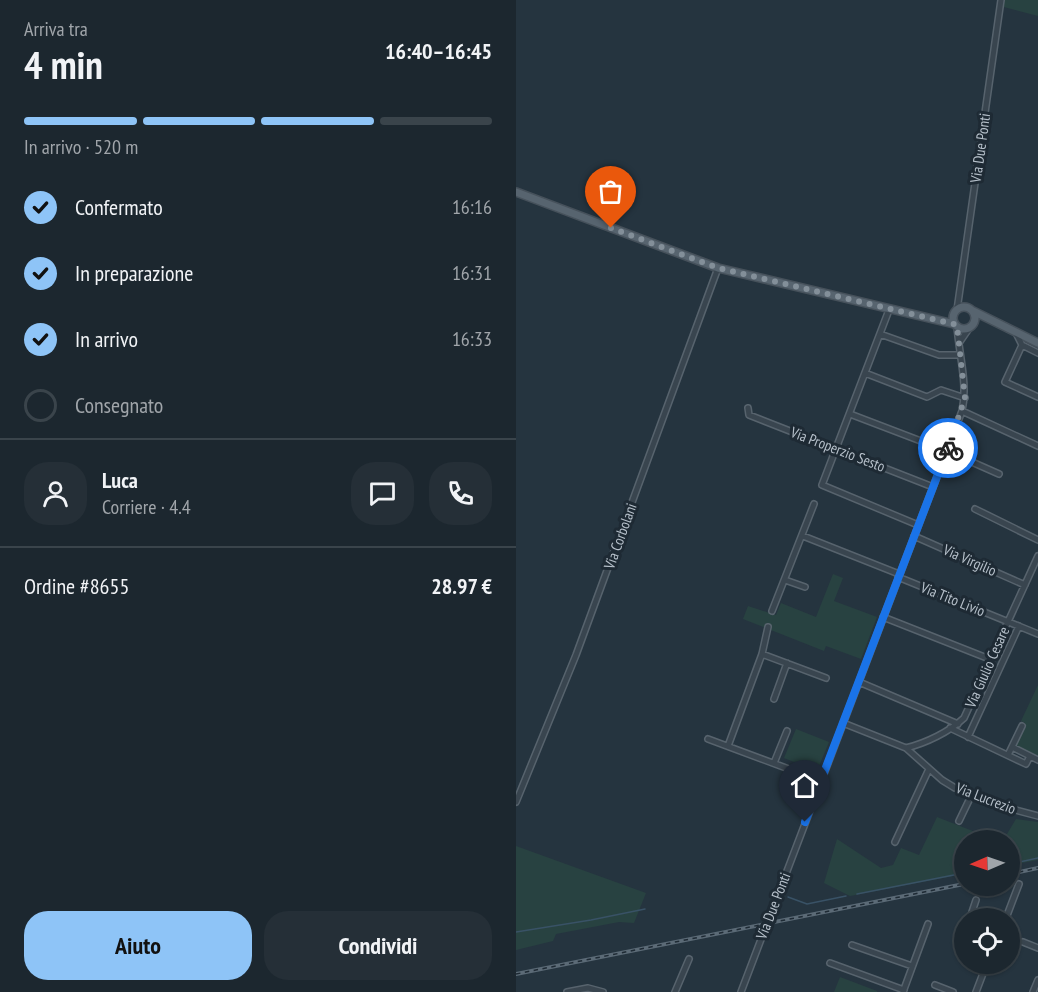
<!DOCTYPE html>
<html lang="it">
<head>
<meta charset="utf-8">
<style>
	:root { --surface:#1c272f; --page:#252f37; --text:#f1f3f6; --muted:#a0a5aa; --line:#3a444b; --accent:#8ec4f7 }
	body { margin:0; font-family:"PT Sans Narrow",sans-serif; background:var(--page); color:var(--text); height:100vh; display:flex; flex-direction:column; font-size:22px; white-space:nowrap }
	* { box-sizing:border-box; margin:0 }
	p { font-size:20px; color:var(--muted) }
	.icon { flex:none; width:33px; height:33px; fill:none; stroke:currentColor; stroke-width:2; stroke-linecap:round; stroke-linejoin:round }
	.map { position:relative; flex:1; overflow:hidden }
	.panel { display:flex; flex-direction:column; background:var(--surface); width:516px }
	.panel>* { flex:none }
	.needle { width:39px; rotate:268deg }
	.buttons { position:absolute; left:438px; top:830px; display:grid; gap:12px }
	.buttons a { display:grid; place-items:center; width:66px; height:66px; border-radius:50%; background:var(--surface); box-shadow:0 2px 4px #0004,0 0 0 2px var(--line); font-size:30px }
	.pin { position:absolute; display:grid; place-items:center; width:51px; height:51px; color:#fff; margin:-62px -26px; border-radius:50% 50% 50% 0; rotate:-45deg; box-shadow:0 0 6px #0007 }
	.pin .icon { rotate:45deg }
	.courier { position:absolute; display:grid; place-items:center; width:60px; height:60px; margin:-30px; border:4px solid #1a73e8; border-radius:50%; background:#fff; color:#222; box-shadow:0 2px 8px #0007 }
	.summary em { font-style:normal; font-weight:700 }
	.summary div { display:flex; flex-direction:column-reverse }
	.summary { display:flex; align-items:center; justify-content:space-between; height:102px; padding:0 24px }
	h1 { font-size:39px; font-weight:700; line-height:45px }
	.bar { display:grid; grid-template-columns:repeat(4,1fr); gap:9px 6px; align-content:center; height:72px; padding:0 24px }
	.bar i { height:8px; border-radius:4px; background:var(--line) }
	.bar .active { background:var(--accent) }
	.bar p { grid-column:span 4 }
	.line { display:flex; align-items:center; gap:15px; padding:0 24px; border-top:2px solid var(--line) }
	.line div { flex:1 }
	.round { display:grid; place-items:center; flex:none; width:63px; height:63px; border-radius:24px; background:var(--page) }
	ol { padding:0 24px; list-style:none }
	li { display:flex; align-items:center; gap:18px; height:66px }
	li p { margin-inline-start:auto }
	li .icon { padding:6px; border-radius:50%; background:var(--accent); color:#111; stroke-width:4 }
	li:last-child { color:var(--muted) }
	li i { width:33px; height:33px; border:3px solid var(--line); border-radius:50% }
	.cta { display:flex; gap:12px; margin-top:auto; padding:12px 24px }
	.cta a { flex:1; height:69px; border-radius:24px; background:var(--accent); color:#111; font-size:24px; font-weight:700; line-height:69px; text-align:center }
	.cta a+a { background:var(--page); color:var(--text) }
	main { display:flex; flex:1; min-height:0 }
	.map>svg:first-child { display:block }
	.green { fill:#284241 }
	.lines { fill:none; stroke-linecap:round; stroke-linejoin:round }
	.stream { stroke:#395266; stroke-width:1.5 }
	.minor-casing { stroke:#57636d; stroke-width:8 }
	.major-casing { stroke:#46515b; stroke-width:10 }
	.minor { stroke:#39454f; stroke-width:5 }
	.major { stroke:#57646f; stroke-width:7 }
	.rail-casing { stroke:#5b6a76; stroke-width:4 }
	.rail { stroke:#1e2a34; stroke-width:1.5; stroke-dasharray:4.5; stroke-linecap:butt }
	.done { stroke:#838f99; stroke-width:6; stroke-dasharray:0 10.8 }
	.route { stroke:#1a73e8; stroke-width:8 }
	.labels { text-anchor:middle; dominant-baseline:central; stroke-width:6; stroke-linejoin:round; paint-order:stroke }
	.street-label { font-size:15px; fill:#b6c0ca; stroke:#1e2a34 }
</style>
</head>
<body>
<main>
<section class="panel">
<div class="summary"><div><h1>4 min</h1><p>Arriva tra</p></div><em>16:40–16:45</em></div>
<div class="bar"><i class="active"></i><i class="active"></i><i class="active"></i><i></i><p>In arrivo · 520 m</p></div>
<ol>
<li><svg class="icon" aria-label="check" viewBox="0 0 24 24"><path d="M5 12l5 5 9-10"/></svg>Confermato<p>16:16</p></li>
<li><svg class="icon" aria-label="check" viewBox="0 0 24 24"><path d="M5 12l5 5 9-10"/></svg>In preparazione<p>16:31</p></li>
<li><svg class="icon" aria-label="check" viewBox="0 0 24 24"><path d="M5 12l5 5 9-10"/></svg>In arrivo<p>16:33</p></li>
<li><i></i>Consegnato</li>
</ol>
<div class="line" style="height:108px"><a class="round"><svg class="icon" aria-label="person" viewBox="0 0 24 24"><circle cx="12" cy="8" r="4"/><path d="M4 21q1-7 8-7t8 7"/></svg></a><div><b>Luca</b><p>Corriere · 4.4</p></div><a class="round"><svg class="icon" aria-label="chat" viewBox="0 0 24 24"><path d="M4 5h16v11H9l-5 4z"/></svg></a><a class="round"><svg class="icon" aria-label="phone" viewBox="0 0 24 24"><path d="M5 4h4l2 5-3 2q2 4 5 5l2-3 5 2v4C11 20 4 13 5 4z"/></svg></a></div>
<div class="line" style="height:78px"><div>Ordine #8655</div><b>28.97 €</b></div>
<div class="cta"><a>Aiuto</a><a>Condividi</a></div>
</section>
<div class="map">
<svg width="522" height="992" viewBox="0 0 522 992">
	<rect width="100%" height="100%" fill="#25343f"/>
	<path class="green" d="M485 0H522V16L484 6Z
		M317 574 327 578 318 601 361 617 345 659 310 646 308 651 227 619 232 606 260 615 265 603 300 617Z
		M522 685V756L499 745 509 723 505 721Z
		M280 729 313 742 301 771 268 758Z
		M421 817 472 837 488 839 500 819 522 822V860L494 865V840H448V874L334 896 308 883 321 839 365 868 377 865 385 848 403 855Z
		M0 846 130 893 118 923 103 922 40 934 37 941 0 950Z
		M324 977 361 991V992H318Z"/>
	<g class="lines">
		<path class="stream" d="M494 864 522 858
			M341 894 448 873
			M272 897 291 904 330 896
			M0 932 75 920 129 909"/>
		<defs>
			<path id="minor" d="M373 310 306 485 402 525
				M441 310 485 0
				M500 333 506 345 522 353
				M364 334 423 355H443
				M443 343 454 327
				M506 345 489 382 522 397
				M349 373 411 397 425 390 449 398
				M232 408 233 415 417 487
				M446 411 522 446
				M334 414 431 451 483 474
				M459 509 522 540
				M287 536 383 574
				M398 536 509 585
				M382 577 522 634
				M269 580 289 587
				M256 611 298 504
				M367 617 476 660
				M246 654 310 678
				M343 682 442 724
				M258 699 271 663
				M327 723 390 748 426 780 439 788 496 809 522 816
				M434 728 510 764 514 756
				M452 737 503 626
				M192 739 305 781
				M212 746 246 654 252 627
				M496 747 522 760
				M390 748C410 743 433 732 448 718L522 556
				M492 755 506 726
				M258 763 271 731
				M0 802 60 655 202 268
				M443 821 456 794
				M379 842 413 769
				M454 918 460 900
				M490 918 503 884
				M507 942 522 948
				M336 945 396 966
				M314 963 388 990
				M419 985 437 992
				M51 992 72 988 87 992
				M159 992 173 959
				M225 992 446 411C452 384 443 355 441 326
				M387 992 412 924
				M460 992 471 963
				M517 992 522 980"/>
			<path id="major" d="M0 192 202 268 438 324
				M437 318a11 11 0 1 1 22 0a11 11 0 1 1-22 0Z
				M457 311 522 343"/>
		</defs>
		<use href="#minor" class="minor-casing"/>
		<use href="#major" class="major-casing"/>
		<use href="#minor" class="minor"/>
		<use href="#major" class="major"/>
		<defs>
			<path id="rail" d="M494 874 522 868
				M0 974 448 884"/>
		</defs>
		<use href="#rail" class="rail-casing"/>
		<use href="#rail" class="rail"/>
	</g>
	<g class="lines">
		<path class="done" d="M95 228 202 268 438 324 441 326 449 398 432 448"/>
		<path class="route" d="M289 822 432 448"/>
	</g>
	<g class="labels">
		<g class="street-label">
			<text transform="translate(464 148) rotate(-82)">Via Due Ponti</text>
			<text transform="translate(322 449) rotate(21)">Via Properzio Sesto</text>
			<text transform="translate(104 536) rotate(-70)">Via Corbolani</text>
			<text transform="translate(454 560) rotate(24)">Via Virgilio</text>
			<text transform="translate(437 599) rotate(22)">Via Tito Livio</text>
			<text transform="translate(471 667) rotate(-66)">Via Giulio Cesare</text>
			<text transform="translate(470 798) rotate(21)">Via Lucrezio</text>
			<text transform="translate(257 906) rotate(-69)">Via Due Ponti</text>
		</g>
	</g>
</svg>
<div class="buttons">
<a><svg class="needle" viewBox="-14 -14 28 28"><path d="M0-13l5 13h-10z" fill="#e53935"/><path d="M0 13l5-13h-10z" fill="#a0a5aa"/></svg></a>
<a><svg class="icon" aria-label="locate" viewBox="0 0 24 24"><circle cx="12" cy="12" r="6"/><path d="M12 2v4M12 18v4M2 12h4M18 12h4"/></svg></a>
</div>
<div class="pin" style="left:95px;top:228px;background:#ea580c"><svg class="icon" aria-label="bag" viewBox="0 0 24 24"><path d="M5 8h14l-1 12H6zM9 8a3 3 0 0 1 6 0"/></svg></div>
<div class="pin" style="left:289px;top:822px;background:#1f2937"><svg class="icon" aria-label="home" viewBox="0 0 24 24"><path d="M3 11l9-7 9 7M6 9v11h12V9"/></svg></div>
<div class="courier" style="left:432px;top:448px"><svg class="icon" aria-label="bike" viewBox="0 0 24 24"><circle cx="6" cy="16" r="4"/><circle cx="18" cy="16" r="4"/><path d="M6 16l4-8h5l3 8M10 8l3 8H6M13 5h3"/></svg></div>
</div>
</main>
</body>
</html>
